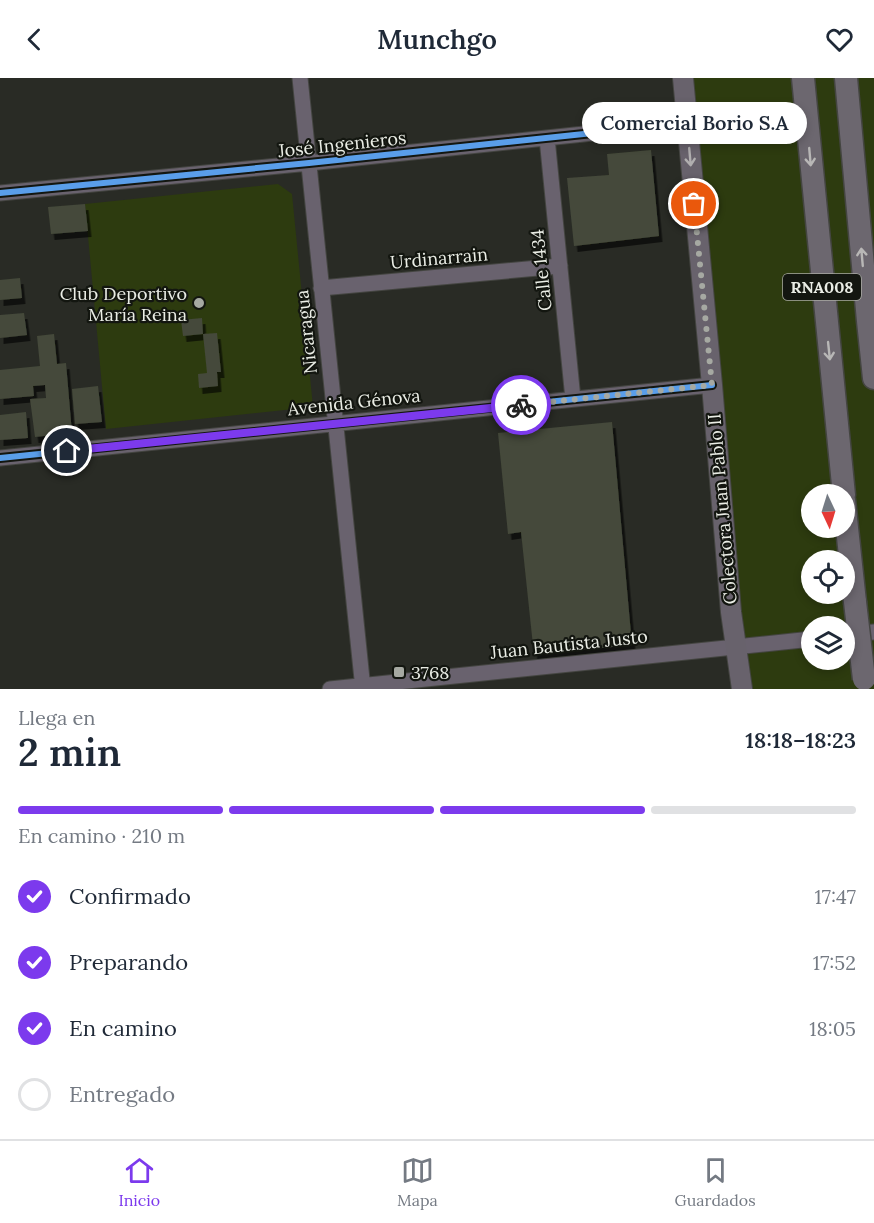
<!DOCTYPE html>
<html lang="es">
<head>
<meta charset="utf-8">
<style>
	:root { --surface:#fff; --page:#f2f2f3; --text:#1f2937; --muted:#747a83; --line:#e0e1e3; --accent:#7c3aed }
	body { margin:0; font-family:Lora,serif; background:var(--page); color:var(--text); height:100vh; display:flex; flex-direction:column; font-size:22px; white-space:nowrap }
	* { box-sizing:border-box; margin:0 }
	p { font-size:20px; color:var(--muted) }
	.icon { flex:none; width:33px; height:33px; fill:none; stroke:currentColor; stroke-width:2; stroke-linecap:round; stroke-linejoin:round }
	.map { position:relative; height:611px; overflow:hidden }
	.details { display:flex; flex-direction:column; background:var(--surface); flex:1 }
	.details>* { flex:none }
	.needle { width:39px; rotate:176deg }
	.fabs { position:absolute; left:801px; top:406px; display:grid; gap:12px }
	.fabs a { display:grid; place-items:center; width:54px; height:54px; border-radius:50%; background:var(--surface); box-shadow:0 3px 9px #0003; font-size:30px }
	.pin { position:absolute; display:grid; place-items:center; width:51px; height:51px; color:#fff; margin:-26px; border:3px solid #fff; border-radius:50%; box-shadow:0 2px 6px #0007 }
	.courier { position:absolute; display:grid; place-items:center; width:60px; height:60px; margin:-30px; border:4px solid #7c3aed; border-radius:50%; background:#fff; color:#222; box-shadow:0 2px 8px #0007 }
	.bubble { position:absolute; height:42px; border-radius:21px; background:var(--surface); box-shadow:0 3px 9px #0003; font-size:20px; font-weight:600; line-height:42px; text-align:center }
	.head em { font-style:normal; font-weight:600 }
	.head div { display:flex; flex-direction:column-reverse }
	.head { display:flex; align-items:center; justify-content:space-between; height:102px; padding:0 18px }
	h1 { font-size:39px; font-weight:600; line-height:45px }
	.bar { display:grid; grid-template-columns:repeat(4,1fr); gap:9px 6px; align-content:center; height:72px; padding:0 18px }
	.bar i { height:8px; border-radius:4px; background:var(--line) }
	.bar .selected { background:var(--accent) }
	.bar p { grid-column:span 4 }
	ol { padding:0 18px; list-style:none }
	li { display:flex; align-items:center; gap:18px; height:66px }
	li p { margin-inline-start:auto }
	li .icon { padding:6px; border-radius:50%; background:var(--accent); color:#fff; stroke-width:4 }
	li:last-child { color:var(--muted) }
	li i { width:33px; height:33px; border:3px solid var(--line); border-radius:50% }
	header { display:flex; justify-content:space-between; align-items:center; height:78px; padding:0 18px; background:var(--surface); font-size:27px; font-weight:600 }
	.dock { display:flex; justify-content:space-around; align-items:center; height:84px; border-top:2px solid var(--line); background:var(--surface); font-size:16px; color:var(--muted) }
	.dock a { display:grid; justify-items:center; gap:3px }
	.dock .selected { color:var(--accent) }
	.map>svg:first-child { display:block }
	.green { fill:#2d3b0f; fill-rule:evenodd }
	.building { fill:#44493a; filter:url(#shadow) }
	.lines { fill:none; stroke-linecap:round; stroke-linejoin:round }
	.minor-casing { stroke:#444541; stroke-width:17 }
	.major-casing { stroke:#444541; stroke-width:22 }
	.highway-casing { stroke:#444541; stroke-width:25 }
	.minor { stroke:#69626e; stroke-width:15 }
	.major { stroke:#68626c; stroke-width:20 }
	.highway { stroke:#6c676f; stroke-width:22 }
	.highway-bridge-casing { stroke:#444541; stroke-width:25; stroke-linecap:butt }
	.highway-bridge { stroke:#6c676f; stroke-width:22 }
	.cycleway-casing { stroke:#131610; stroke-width:10 }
	.cycleway { stroke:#5a9eea; stroke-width:6 }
	.oneway { stroke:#b0aeaf }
	.oneway2 { stroke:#b8b7b6 }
	.done { stroke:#a6a9a2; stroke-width:6; stroke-dasharray:0 10.8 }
	.route { stroke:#7c3aed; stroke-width:8 }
	.poi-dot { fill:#a6a9a2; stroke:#131610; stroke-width:2 }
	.labels { text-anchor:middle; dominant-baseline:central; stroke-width:4.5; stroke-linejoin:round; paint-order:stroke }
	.shield { fill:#131610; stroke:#aaaca5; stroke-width:1.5 }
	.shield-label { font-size:16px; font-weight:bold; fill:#eaede5 }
	.street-label { font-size:18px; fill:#eaede5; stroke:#131610 }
	.poi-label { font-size:18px; fill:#eaede5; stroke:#131610; text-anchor:end }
</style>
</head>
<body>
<header><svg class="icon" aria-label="back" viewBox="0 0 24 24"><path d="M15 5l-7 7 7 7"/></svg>Munchgo<svg class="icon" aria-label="heart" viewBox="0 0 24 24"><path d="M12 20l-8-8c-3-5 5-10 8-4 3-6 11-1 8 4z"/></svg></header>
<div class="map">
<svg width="874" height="611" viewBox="0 0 874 611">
	<defs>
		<filter id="shadow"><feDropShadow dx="3.5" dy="6" stdDeviation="0" flood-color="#0009"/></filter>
	</defs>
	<rect width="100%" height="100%" fill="#292b25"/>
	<path class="green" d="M683 0H874V611H742ZM812 417H844V450H812ZM812 483H844V516H812ZM812 549H844V582H812Z
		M278 106 292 116 313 329 106 351 85 126Z"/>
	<path class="building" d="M651 72 659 158 574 168 567 100 609 97 607 76Z
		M85 126 88 153 51 156 48 129Z
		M20 200 22 220 0 222V202Z
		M24 235 27 257 0 260V237Z
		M202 240 203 256 183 258 181 242Z
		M217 255 221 294H217L218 308 199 310 198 296 207 295 203 256Z
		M54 256 57 286 66 285 72 355 35 359 30 321 46 320 45 307 33 308 34 318 0 321V292L40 288 37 258Z
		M98 308 102 344 75 346 72 311Z
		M26 334 28 360 0 362V337Z
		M612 344 632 567 534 577 521 454 508 456 498 355Z"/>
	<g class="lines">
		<defs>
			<path id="minor" d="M300 0 363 611
				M547 60 573 321
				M0 115 309 85 688 45
				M321 210 560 188
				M0 380 712 307
				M844 557 874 554
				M330 611 812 561"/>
			<path id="major" d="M683 0 712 307 731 534 742 611"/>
			<path id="highway" d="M803 0 844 417
				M846 0 868 243 874 300
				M844 422 855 524"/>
		</defs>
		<use href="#minor" class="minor-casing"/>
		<use href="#major" class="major-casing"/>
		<use href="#highway" class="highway-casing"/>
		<use href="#minor" class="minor"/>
		<use href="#major" class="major"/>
		<use href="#highway" class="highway"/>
		<defs>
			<path id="highway-bridge" d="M855 524 864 601"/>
		</defs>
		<use href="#highway-bridge" class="highway-bridge-casing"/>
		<use href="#highway-bridge" class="highway-bridge"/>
		<defs>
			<path id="cycleway" d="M0 115 309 85 688 45
				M0 380 712 307"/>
		</defs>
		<use href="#cycleway" class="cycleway-casing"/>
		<use href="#cycleway" class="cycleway"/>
	</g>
	<defs><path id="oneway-shaft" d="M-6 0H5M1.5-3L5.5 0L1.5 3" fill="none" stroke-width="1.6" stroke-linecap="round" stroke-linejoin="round" transform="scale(1.5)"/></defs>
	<use class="oneway" href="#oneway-shaft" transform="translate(690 79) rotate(85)"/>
	<g class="oneway2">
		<use href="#oneway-shaft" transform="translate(810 79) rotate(85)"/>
		<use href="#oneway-shaft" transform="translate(862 179) rotate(-95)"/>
		<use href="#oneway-shaft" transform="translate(829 273) rotate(84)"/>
	</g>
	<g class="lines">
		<path class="done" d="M521 327 712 307 694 126"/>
		<path class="route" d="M67 373 521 327"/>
	</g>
	<g class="poi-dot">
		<circle cx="199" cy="225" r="6"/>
		<rect x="393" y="588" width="12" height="12" rx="3"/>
	</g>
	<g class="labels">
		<rect class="shield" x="783" y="196" width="78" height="26" rx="4.5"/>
		<g class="shield-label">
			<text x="822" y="209">RNA008</text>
		</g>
		<g class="street-label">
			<text transform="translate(342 66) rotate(-6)">José Ingenieros</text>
			<text transform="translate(439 180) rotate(-5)">Urdinarrain</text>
			<text transform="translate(541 192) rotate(-96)">Calle 1434</text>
			<text transform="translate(306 254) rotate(-96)">Nicaragua</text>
			<text transform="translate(354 324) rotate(-6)">Avenida Génova</text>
			<text transform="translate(722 431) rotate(-95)">Colectora Juan Pablo II</text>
			<text transform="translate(569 566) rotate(-6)">Juan Bautista Justo</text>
		</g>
		<g class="poi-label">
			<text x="187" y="215">Club Deportivo<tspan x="187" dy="21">María Reina</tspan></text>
			<text x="411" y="594" text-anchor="start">3768</text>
		</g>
	</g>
</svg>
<div class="fabs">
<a><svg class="needle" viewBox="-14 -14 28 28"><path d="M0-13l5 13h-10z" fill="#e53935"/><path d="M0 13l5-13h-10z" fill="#747a83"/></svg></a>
<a><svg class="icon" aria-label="locate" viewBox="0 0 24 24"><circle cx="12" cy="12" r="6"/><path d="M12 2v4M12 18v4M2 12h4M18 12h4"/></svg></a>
<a><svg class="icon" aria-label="layers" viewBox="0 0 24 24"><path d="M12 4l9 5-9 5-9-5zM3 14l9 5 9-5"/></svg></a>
</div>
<div class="pin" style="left:694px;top:126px;background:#ea580c"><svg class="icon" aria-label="bag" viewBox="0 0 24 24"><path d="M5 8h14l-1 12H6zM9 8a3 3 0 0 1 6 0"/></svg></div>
<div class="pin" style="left:67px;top:373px;background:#1f2937"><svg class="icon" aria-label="home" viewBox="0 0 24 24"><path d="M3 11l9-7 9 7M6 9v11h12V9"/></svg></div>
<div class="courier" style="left:521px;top:327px"><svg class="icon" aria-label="bike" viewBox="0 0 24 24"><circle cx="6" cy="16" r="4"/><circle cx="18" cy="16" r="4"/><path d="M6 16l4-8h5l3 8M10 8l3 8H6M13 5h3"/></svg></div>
<div class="bubble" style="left:582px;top:24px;width:225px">Comercial Borio S.A</div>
</div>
<section class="details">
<div class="head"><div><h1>2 min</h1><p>Llega en</p></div><em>18:18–18:23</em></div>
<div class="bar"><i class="selected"></i><i class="selected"></i><i class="selected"></i><i></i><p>En camino · 210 m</p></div>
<ol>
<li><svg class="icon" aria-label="check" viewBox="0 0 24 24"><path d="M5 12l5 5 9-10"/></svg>Confirmado<p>17:47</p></li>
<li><svg class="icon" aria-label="check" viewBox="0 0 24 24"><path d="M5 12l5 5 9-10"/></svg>Preparando<p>17:52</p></li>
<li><svg class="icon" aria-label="check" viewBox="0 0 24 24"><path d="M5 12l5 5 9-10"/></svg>En camino<p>18:05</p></li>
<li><i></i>Entregado</li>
</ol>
</section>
<nav class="dock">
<a class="selected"><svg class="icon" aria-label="home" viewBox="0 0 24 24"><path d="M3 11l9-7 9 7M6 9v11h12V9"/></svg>Inicio</a>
<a><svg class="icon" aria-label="map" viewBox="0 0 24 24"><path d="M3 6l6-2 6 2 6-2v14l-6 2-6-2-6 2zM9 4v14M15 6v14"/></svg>Mapa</a>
<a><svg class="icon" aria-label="saved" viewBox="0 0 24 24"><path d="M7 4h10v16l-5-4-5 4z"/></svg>Guardados</a>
</nav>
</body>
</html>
